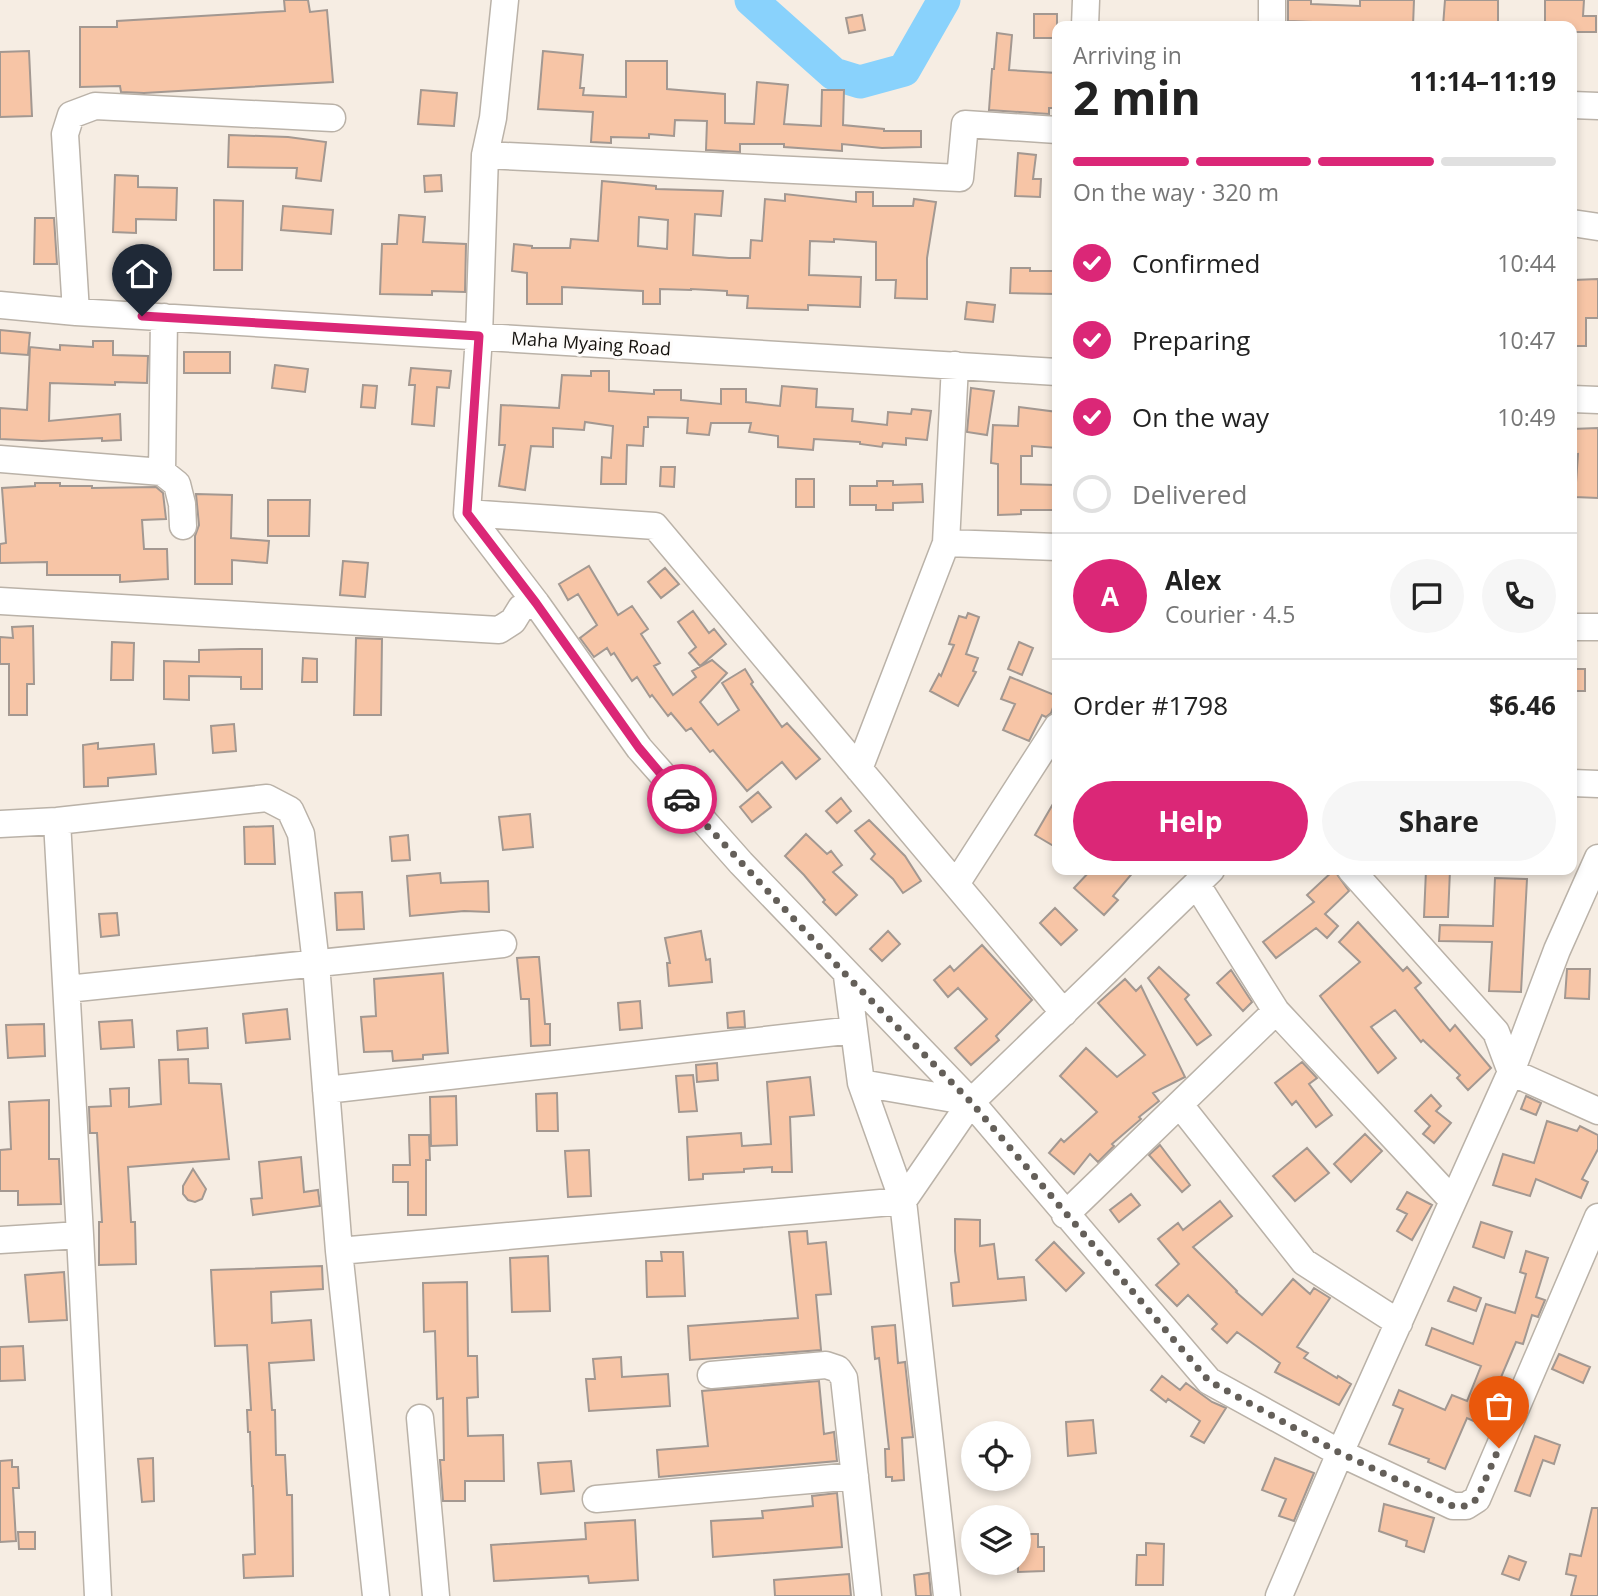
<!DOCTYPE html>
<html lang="en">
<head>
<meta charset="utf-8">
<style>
	:root { --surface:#fff; --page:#f6f6f6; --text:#222; --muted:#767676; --line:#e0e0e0; --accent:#db2777 }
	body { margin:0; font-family:"Open Sans",sans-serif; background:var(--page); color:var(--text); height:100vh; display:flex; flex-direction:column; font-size:26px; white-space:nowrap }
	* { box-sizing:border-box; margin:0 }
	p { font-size:23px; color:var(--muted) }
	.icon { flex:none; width:38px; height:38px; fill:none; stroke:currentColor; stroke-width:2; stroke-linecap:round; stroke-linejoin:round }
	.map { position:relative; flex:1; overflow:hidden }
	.side { position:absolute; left:1052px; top:21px; width:525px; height:854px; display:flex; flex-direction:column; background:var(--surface); border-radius:14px; box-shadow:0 4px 10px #0003 }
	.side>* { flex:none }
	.buttons { position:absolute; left:961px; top:1421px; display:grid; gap:14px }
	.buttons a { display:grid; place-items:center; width:70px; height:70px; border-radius:50%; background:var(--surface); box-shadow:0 4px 10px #0003; font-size:35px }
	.pin { position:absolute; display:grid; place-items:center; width:60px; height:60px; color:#fff; margin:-72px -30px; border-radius:50% 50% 50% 0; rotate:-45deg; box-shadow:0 0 7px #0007 }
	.pin .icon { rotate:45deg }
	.courier { position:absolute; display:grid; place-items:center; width:70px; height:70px; margin:-35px; border:5px solid #db2777; border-radius:50%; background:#fff; color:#222; box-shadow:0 2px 9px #0007 }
	.head em { font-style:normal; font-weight:700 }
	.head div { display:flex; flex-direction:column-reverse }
	.head { display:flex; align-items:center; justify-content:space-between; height:119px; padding:0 21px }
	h1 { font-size:46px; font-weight:700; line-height:52px }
	.bar { display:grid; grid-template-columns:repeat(4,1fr); gap:10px 7px; align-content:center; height:84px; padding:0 21px }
	.bar i { height:9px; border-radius:5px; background:var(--line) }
	.bar .active { background:var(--accent) }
	.bar p { grid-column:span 4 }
	.line { display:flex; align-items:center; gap:18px; padding:0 21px; border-top:2px solid var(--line) }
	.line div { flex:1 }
	.round { display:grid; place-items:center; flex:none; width:74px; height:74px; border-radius:37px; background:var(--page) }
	ol { padding:0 21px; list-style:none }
	li { display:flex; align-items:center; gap:21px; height:77px }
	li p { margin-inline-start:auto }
	li .icon { padding:7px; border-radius:50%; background:var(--accent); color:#fff; stroke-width:4 }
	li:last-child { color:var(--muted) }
	li i { width:38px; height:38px; border:4px solid var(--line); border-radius:50% }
	.button { display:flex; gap:14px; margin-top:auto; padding:14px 21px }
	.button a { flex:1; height:80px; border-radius:42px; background:var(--accent); color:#fff; font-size:28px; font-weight:700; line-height:80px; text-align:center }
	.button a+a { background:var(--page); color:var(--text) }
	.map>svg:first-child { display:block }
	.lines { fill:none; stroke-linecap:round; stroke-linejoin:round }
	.river { stroke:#89d2fc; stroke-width:33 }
	.building { fill:#f7c5a6; stroke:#a39891; stroke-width:2; fill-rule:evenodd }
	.minor-casing { stroke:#bab2a8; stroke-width:29 }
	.minor { stroke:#fff; stroke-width:26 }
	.done { stroke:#645f59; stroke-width:7; stroke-dasharray:0 12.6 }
	.route { stroke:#db2777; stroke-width:9 }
	.labels { text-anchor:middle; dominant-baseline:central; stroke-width:6; stroke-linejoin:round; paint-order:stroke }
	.street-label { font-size:18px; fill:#15120e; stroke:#fefcfa }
</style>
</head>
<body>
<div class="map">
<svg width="1598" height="1596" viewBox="0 0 1598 1596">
	<rect width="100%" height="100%" fill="#f6ede3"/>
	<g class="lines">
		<path class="river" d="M751 0 834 74 860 82 904 70 944 0"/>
	</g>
	<path class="building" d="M284 0H308L310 12 327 10 333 82 144 93 121 92 120 86 80 87V27H117V21L285 11Z
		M1288 0H1311V4L1360 6V0H1414L1413 26H1361V24L1288 21Z
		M1445 0H1498V26H1443Z
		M1545 0H1584L1583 16H1596V32H1572V26H1545Z
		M1034 14H1057V38H1034Z
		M862 15 865 30 849 33 846 18Z
		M997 33 1012 35 1009 70 1057 73V108H1049V114L989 110 992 69H994Z
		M29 51 32 116 0 117V52Z
		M543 51 583 55 580 88H584L583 95 626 97V61H667V89L725 94V123L754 124 757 82 788 85 784 124 821 126 822 90H844L843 125 884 129V131H921V147L882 148 842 144V151L784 147V144H740V152L706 150 707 121 675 120 674 136 649 134V138L611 137V143L591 142 593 112 538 109Z
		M421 90 457 93 454 126 418 124Z
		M229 135 288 137 326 142 321 181 296 178 297 168 228 167Z
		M1018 153 1036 155 1033 179H1041L1040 197 1015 196Z
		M115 175 138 176V187L177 188 176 220 136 219V233L113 232Z
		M441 175 442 191 425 192 424 176Z
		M602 181 656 186V189L723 191 721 216 695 214 693 255 729 258H750L751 240 762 241 765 199 785 201V194L856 202V192H873V206H913L914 199 936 202 927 258V299L895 298 896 280H876V242L834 239V242L810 241 809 275 861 277 860 307 808 305V310L747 308 748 296 727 295V291L691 289V290L660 289V304H643V291L562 287V304H527V273L512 271 514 244 532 246V248H570L571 239 598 241ZM639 217 668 220 667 249 638 246Z
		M214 200 243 201 242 270H214Z
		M283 206 333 210 331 234 281 230Z
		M399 215 425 217 423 242 466 244 465 292 432 291V295L380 294 382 244H397Z
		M35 218H54L57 264H34Z
		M1011 268H1030V271H1057V294L1010 293Z
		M1598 279V318H1586V346H1572L1574 280Z
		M967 302 995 305 993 322 965 319Z
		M0 330 30 333 28 355 0 353Z
		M93 341H113V355L148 356 147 383 115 382V385L50 383 49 421 120 414 121 440 102 441V438L42 441 0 439V408L27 410 30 347 60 350V345L93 347Z
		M184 352H230V373H184Z
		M275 365 308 369 305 392 272 388Z
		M411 368 451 371 449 388 437 387 434 426 412 424 415 385H409Z
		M591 371H609V391L654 394V390H681V400L721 404V389H746V402L780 406 782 386 817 389 816 407 853 409 852 421 887 425 888 412 911 414 912 409 931 411 927 440 906 438V445L883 443 882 447 860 444V442L814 439 813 450 778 447V436L749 432 751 423H711L709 435 687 433 688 418 648 417V427H644L643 446 627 445 626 484H601L602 457 611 458 613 426 585 422 584 430 553 428V447L531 446 525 490 499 486 505 445H499L501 405 559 408 562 375 591 376Z
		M363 385 377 386 375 408 361 407Z
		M971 388 994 391 987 435 967 432Z
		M1019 407 1057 412V448L1032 446V456H1021V484L1056 485V510H1021V514L998 515V464L991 463 993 425 1018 426Z
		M1598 428V498L1575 497 1578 454 1572 455V429Z
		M661 467H675L674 487 660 486Z
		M796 479H814V507H796Z
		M877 481H893V485L922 484 923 502 893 503V510H876V505H850V486H877Z
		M35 483H60V486H92V488L156 487 163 493 166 519 142 520 144 549H167L168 579 120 582V575H47V562L0 563V544L6 543 2 488 35 486Z
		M196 494 232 495 231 538 269 541 267 563 232 560V584H195V536L199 525Z
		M268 500H310L309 536H268Z
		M343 561 368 563 365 597 340 595Z
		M589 566 618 615 632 606 648 629 641 634 660 663 654 666 673 695 696 677 692 671 712 660 727 673 700 702 718 725 739 710 722 683 745 669 753 682 751 684 782 727 787 723 820 759 796 779 782 762 747 791 713 750 710 752 691 728 686 731 671 713 668 716 652 695 650 697 637 677 632 681 614 653 611 655 607 648 594 657 580 638 597 625 578 594 568 600 559 584Z
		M665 568 679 584 661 598 648 582Z
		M693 611 709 633 714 629 726 644 700 666 689 653 696 647 678 622Z
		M968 613 979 617 966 654 978 658 973 671 976 672 958 706 930 691 939 674 941 676 954 645 949 644 959 616 966 618Z
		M33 626 34 684H27V715H9V664H0V637L13 638 12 627Z
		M356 638 382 639 381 715H354Z
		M112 642 134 643 133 680H111Z
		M1019 642 1033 648 1022 675 1008 669Z
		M241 649H262V689H241V677L189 676V700L164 699V661L199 662V650Z
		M303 658 317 659V682H302Z
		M1572 669H1585V691H1572Z
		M1010 677 1057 696 1051 713 1046 717 1042 715 1029 741 1003 730 1015 704 1001 699Z
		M234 724 236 751 213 753 211 726Z
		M98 743V749L154 744 156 774 108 778V786L84 787 83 745Z
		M758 792 771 807 752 822 740 807Z
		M1057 797V848L1035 835Z
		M841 798 851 811 837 823 826 811Z
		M530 814 533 847 503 850 499 817Z
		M869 820 905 856 921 881 903 893 893 879 871 859 875 854 855 831Z
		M273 826 275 864H245L244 827Z
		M806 834 827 854 831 851 842 865 833 872 857 895 836 915 823 902 825 900 804 875 785 856Z
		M408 835 410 860 392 861 390 837Z
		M1091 870H1135L1113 896 1118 900 1104 915 1074 888Z
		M1334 870 1349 891 1325 914 1338 926 1327 938 1316 928 1276 958 1263 942 1314 902 1307 895Z
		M1426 870H1450L1448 917H1424Z
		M440 873 441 883 488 881 489 912 464 911 410 916 407 876Z
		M1495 878 1527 879 1521 992 1489 991 1492 942 1439 941 1440 925 1493 926Z
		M362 892 364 929 337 930 335 893Z
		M1055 908 1077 930 1061 945 1040 923Z
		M117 913 119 935 101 937 99 914Z
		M1358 922 1403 971 1407 967 1421 983 1415 988 1450 1031 1455 1025 1491 1068 1468 1090 1457 1078 1460 1075 1423 1040 1421 1042 1395 1010 1371 1027 1396 1058 1378 1073 1320 996 1360 962 1339 942Z
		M701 931 706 960 710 959 712 982 669 986 667 963H670L665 938Z
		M888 931 900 944 882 961 870 949Z
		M982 945 1032 1000 996 1036 999 1040 971 1065 955 1048 987 1019 958 988 948 997 934 980 950 966 954 971Z
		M534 957H539L545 1024H550V1045L531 1046 529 999H521L517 958Z
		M1159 967 1189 995 1185 999 1211 1035 1197 1045 1148 978Z
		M1567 969H1590L1589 999 1565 998Z
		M1231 970 1252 1002 1243 1011 1217 983Z
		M443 973 448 1053 423 1055V1059L393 1061 392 1051 364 1052 361 1017 376 1016 374 979Z
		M1125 979 1136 991 1141 986 1185 1077 1153 1093 1159 1101 1139 1117 1141 1119 1112 1144 1114 1146 1098 1162 1090 1154 1074 1174 1049 1153 1061 1139 1064 1142 1097 1112 1060 1076 1086 1048 1117 1077 1145 1055 1098 1003Z
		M640 1001 642 1028 620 1030 618 1003Z
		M287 1009 290 1039 246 1043 243 1014Z
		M744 1011 745 1027 728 1028 727 1013Z
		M132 1020 134 1047 101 1049 99 1022Z
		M44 1024 45 1056 8 1058 6 1025Z
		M207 1028 208 1048 178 1050 177 1031Z
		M188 1059 189 1083 221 1084 229 1159 128 1167 131 1222H135L136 1264 99 1265V1222H102L97 1133H90L89 1107 111 1106 110 1089 129 1088V1107L161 1104 159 1060Z
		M1302 1062 1317 1078 1309 1084 1332 1115 1316 1127 1296 1101 1292 1105 1275 1083Z
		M717 1063 718 1080 697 1082 696 1065Z
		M693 1075 697 1111 679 1112 676 1076Z
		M810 1077 814 1115 790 1117 792 1172H772V1167L744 1169V1172L703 1174V1179L689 1180 687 1137 741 1133 742 1146 771 1144 767 1082Z
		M557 1093 558 1131H537L536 1094Z
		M1431 1095 1441 1106 1436 1111 1451 1123 1434 1143 1423 1134 1430 1126 1415 1111Z
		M456 1096 457 1145 431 1146 430 1097Z
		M1526 1096 1541 1103 1536 1115 1521 1109Z
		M49 1100V1159H59L61 1204 18 1205V1191H0V1150L11 1149 9 1102Z
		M1547 1121 1577 1131 1580 1126 1598 1135V1149L1582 1179 1588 1182 1581 1198 1536 1179 1530 1196 1493 1185 1503 1154 1534 1163Z
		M1365 1134 1382 1151 1351 1182 1334 1164Z
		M409 1135H429L430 1160H426V1215H408V1182H393V1165H410Z
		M1160 1145 1190 1185 1182 1192 1149 1155Z
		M1307 1148 1329 1173 1295 1201 1273 1176Z
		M589 1150 591 1196 568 1197 565 1151Z
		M301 1157 304 1192 318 1190 320 1206 253 1215 251 1199 262 1198 259 1162Z
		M193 1169 206 1189 202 1199 195 1202 188 1200 183 1194V1186Z
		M1407 1192 1432 1205 1412 1240 1397 1231 1407 1214 1397 1209Z
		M1131 1194 1140 1205 1119 1222 1110 1210Z
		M1220 1201 1232 1216 1193 1247 1237 1291 1236 1292 1262 1315 1293 1279 1310 1294 1314 1288 1330 1298 1297 1347 1308 1353 1304 1358 1337 1378 1338 1376 1351 1384 1339 1405 1275 1372 1280 1363 1237 1332 1227 1343 1212 1329 1217 1324 1188 1295 1177 1306 1156 1285 1179 1264 1158 1239 1178 1223 1183 1230Z
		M955 1219 980 1220V1246L994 1244 998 1279 1024 1277 1026 1300 953 1306 951 1283 959 1282 955 1251Z
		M1481 1222 1512 1232 1504 1258 1473 1247Z
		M807 1231 808 1244 826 1242 831 1294 816 1295 821 1350 690 1360 688 1326 798 1318 789 1232Z
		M1054 1242 1084 1273 1066 1291 1036 1260Z
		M1526 1251 1548 1258 1536 1297 1545 1300 1538 1317 1532 1315 1523 1344 1516 1342 1487 1410 1493 1413 1487 1427 1467 1418 1445 1469 1428 1462 1429 1459 1389 1444 1403 1409 1393 1405 1399 1390 1445 1410 1452 1395 1467 1401 1481 1366 1426 1345 1432 1328 1473 1344 1486 1304 1515 1313 1526 1274 1520 1272Z
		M661 1252H683L685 1296 647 1297 646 1261H662Z
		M548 1256 550 1311 512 1312 510 1258Z
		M322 1266 323 1289 271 1292 272 1323 311 1320 314 1360 269 1363 272 1410H275L276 1455H285L287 1495H292L293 1576 244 1578 243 1555 255 1554 253 1486H252L250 1432H248L247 1410H251L247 1345 215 1346 211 1270Z
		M64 1272 67 1320 29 1322 25 1275Z
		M467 1282 468 1356H477L478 1397 467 1398 468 1436 503 1435 504 1481H465V1501H443L440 1460H444L443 1398 437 1399 435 1331 424 1332 423 1283Z
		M1454 1287 1481 1298 1476 1311 1448 1301Z
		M895 1325 898 1363 905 1362 913 1437 902 1438 904 1480 892 1481V1477H886L885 1449H889L879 1358 875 1359 872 1327Z
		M23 1346 25 1380 0 1381V1347Z
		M1559 1354 1590 1367 1583 1383 1552 1369Z
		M621 1357 622 1377 668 1374 670 1406 589 1411 586 1379H595L593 1359Z
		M1162 1376 1180 1390 1186 1383 1212 1402 1226 1408 1204 1443 1191 1436 1200 1421 1168 1399 1166 1402 1151 1390Z
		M819 1381 824 1434 834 1432 837 1461 659 1477 657 1450 708 1446 702 1391Z
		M1093 1420 1096 1453 1068 1456 1066 1422Z
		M1535 1436 1560 1445 1554 1464 1543 1460 1530 1496 1515 1491Z
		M153 1458 154 1501 142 1502 138 1459Z
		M1275 1458 1314 1473 1294 1521 1279 1516 1286 1499 1262 1490Z
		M12 1460V1467H18L19 1488H13L16 1541 0 1542V1461Z
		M571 1461 574 1491 541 1494 538 1463Z
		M837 1493 842 1547 713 1557 711 1521 763 1518 762 1511 813 1506 812 1496Z
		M1384 1504 1434 1518 1424 1552 1406 1546 1407 1541 1379 1531Z
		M1592 1508H1598V1596H1571L1576 1576 1566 1574 1570 1554 1581 1556Z
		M635 1520 638 1580 589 1583 588 1576 494 1581 491 1545 586 1539 585 1523Z
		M18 1532H35V1549H19Z
		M1022 1534H1038V1547H1044V1571L1018 1572V1547H1022Z
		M1146 1543 1164 1544 1163 1585H1136L1137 1555H1146Z
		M1509 1556 1526 1562 1519 1580 1502 1574Z
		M929 1573 931 1596H916L914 1575Z
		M849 1574 851 1596H775L774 1580Z"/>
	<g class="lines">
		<defs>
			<path id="minor" d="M505 0 493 118 485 155 479 336 467 513 536 603 639 748 741 863 971 1102 1209 1381 1340 1453 1453 1506H1466L1477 1499 1598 1217
				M1272 0V26
				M1085 26 1086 0
				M1572 105 1598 106
				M485 155 960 178 965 124 1057 130
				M1572 223 1598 227
				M0 305 76 312 1057 372
				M76 312 65 134 71 115 95 106 332 118
				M1572 399 1598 400
				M0 459 162 472 164 317
				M162 472 177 484 182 504 183 526
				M467 513 655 526 1064 1013
				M946 543 1057 547
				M0 601 499 630 513 621 521 608 536 603
				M1572 627H1598
				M859 769 946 543 955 365
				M1572 783 1598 784
				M57 821 80 1235
				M0 824 57 821 267 798 290 810 301 834 316 964 339 1251 376 1596
				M1351 870 1496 1032 1511 1072 1598 1111
				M956 884 1057 727
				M1197 885 1276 1011 1453 1201
				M847 976 861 1083 903 1201 947 1596
				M67 989 503 944
				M861 1083 971 1102
				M326 1090 854 1030
				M1180 1105 1304 1262 1399 1323
				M903 1201 971 1102 1211 870
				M1065 1215 1276 1011
				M0 1240 80 1235 98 1596
				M339 1251 903 1201
				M711 1375 826 1365 838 1369 844 1378 868 1596
				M420 1418 436 1596
				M596 1499 855 1476
				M1279 1596 1340 1453 1511 1072 1557 950 1598 858"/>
		</defs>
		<use href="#minor" class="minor-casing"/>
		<use href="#minor" class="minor"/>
	</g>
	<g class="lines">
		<path class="done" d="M682 799 847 976 971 1102 1209 1381 1340 1453 1453 1506H1466L1477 1499 1499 1448"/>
		<path class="route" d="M142 316 479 336 467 513 536 603 639 748 682 799"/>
	</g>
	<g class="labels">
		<g class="street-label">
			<text transform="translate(591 343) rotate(4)">Maha Myaing Road</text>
		</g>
	</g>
</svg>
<div class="buttons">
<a><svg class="icon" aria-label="locate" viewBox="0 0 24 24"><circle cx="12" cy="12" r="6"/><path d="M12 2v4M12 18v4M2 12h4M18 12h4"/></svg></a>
<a><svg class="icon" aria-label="layers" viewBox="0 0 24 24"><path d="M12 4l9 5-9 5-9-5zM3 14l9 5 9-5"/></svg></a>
</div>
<div class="pin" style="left:1499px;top:1448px;background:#ea580c"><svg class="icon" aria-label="bag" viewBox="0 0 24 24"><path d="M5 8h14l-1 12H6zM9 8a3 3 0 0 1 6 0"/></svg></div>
<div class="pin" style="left:142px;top:316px;background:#1f2937"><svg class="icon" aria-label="home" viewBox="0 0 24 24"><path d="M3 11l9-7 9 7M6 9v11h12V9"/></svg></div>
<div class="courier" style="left:682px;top:799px"><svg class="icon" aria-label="car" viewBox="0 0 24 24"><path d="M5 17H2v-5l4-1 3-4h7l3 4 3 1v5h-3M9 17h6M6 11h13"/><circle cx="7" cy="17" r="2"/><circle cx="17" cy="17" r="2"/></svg></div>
<section class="side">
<div class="head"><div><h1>2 min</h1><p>Arriving in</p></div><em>11:14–11:19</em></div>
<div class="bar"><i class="active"></i><i class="active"></i><i class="active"></i><i></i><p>On the way · 320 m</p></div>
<ol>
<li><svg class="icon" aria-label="check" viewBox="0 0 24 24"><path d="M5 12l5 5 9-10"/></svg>Confirmed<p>10:44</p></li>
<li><svg class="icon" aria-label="check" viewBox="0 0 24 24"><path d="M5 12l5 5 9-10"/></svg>Preparing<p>10:47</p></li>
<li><svg class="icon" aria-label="check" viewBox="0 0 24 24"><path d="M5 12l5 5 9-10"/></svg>On the way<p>10:49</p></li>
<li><i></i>Delivered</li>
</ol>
<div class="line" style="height:126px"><b class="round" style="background:var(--accent);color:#fff">A</b><div><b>Alex</b><p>Courier · 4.5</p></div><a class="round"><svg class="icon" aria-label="chat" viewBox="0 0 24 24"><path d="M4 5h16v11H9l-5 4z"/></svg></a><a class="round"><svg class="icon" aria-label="phone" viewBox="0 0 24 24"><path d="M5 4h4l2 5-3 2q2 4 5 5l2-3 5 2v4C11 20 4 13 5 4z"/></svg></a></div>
<div class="line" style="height:91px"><div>Order #1798</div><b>$6.46</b></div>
<div class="button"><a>Help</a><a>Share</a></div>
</section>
</div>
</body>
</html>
